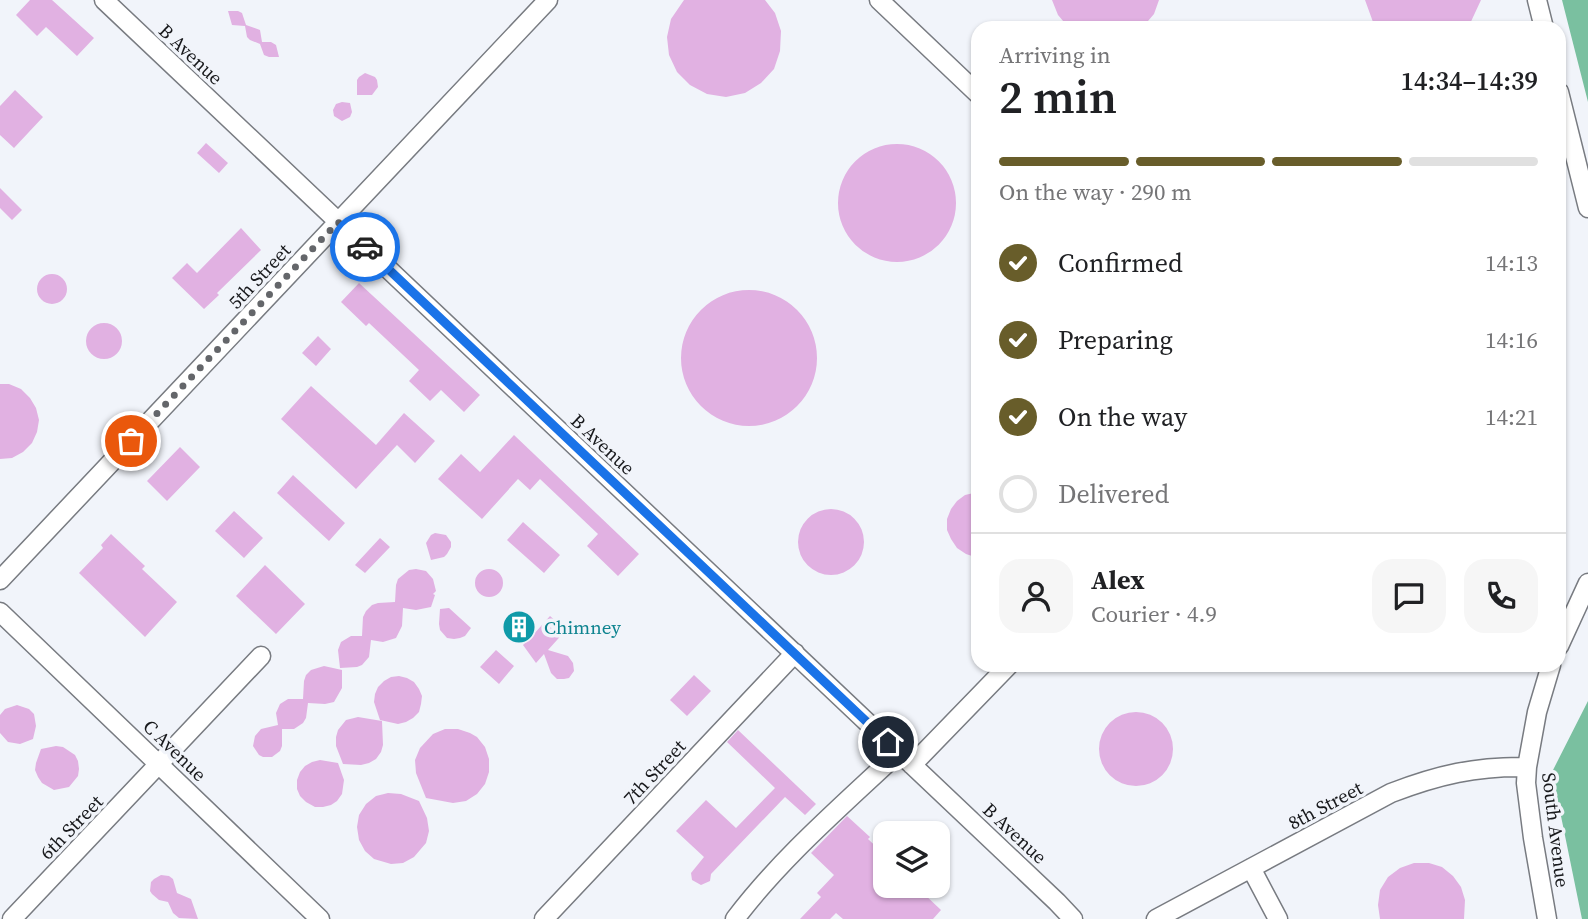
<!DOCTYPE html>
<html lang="en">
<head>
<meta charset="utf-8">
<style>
	:root { --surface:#fff; --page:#f6f6f6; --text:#202124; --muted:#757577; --line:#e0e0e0; --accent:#685d2a }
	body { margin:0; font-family:"Source Serif 4",serif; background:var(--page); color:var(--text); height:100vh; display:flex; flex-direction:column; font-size:26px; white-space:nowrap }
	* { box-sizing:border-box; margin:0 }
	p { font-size:23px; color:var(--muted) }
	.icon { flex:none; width:38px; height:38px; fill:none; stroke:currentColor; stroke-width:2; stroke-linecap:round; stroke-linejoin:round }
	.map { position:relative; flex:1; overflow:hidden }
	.panel { position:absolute; left:971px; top:21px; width:595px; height:651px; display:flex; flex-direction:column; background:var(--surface); border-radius:21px; box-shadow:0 2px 5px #0004 }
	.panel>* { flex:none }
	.fabs { position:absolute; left:873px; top:821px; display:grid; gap:14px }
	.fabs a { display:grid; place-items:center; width:77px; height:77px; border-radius:14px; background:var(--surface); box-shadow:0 2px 5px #0004; font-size:35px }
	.pin { position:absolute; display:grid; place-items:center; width:60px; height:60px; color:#fff; margin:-30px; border:4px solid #fff; border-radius:50%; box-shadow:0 2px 7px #0007 }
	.courier { position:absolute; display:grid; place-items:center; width:70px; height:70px; margin:-35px; border:5px solid #1a73e8; border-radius:50%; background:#fff; color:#222; box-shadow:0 2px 9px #0007 }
	.summary em { font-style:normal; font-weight:600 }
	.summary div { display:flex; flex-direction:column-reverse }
	.summary { display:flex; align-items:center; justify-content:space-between; height:119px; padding:0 28px }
	h1 { font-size:46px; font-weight:600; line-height:52px }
	.bar { display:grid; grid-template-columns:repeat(4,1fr); gap:10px 7px; align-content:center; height:84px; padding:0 28px }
	.bar i { height:9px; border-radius:5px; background:var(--line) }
	.bar .active { background:var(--accent) }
	.bar p { grid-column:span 4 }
	.line { display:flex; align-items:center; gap:18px; padding:0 28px; border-top:2px solid var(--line) }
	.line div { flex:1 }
	.round { display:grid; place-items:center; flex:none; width:74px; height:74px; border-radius:21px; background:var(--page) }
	ol { padding:0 28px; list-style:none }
	li { display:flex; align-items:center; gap:21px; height:77px }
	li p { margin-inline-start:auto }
	li .icon { padding:7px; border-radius:50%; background:var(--accent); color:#fff; stroke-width:4 }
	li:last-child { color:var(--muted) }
	li i { width:38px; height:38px; border:4px solid var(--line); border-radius:50% }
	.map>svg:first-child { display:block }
	.forest { fill:#7ac0a0 }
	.building { fill:#e1b1e2 }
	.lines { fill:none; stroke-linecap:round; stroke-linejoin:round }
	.minor-casing { stroke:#787b81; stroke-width:21 }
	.minor { stroke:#fff; stroke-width:18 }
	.done { stroke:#64666a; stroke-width:7; stroke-dasharray:0 12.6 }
	.route { stroke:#1a73e8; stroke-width:9 }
	.labels { text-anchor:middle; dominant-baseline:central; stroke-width:7; stroke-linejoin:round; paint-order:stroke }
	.street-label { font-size:19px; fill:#18191c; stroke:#f1f4fa }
	.culture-label { font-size:19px; fill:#0d838f; stroke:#f1f4fa; text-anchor:start }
</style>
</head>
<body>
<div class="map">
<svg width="1588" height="919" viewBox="0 0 1588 919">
	<rect width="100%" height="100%" fill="#f1f4fa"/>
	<path class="forest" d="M1562 0H1588V102Z
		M1588 701V919H1582L1552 772Z"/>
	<path class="building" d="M30 0H52L94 38 77 56 46 27 37 36 16 15Z
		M684 0H765L775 13 781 31 780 51 774 69 761 83 745 93 726 97 707 94 690 85 677 72 669 55 667 37 671 19Z
		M1052 0H1159L1154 14 1142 28H1069L1058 15Z
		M1365 0H1481L1468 28H1378L1373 22Z
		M228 11H238L242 13 246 25 260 30 262 42H271L276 45 279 57H269L264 55 260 44 250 40 247 37 245 26 232 25Z
		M365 73 375 77 377 80 378 87 372 95H357V80L359 77Z
		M15 90 43 117 14 148 0 135V106Z
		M342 102 350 103 352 112 350 117 342 121 334 116 333 110 336 104Z
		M206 143 228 163 219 173 197 153Z
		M838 203a59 59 0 1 1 118 0a59 59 0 1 1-118 0Z
		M0 188 22 210 12 220 0 208Z
		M241 228 261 250 217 293 219 295 204 309 172 278 187 263 197 273Z
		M37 289a15 15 0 1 1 30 0a15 15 0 1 1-30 0Z
		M359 283 480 395 464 412 441 390 430 401 409 381 419 370 369 323 366 326 341 302Z
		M681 358a68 68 0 1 1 136 0a68 68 0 1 1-136 0Z
		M86 341a18 18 0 1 1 36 0a18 18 0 1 1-36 0Z
		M318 336 331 349 316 366 302 353Z
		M0 384H9L21 389 30 398 36 408 39 420 37 432 32 443 23 452 12 458 0 459Z
		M311 386 376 445 404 413 435 441 415 463 397 445 356 489 281 419Z
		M514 435 639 554 618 576 587 546 598 534 540 479 530 490 518 479 482 519 438 479 461 454 480 472Z
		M180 447 200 467 167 501 147 481Z
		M293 475 345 523 329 541 277 493Z
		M978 492V558L966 554 957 548 951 539 947 530V519L951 509 957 501 965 495Z
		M798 542a33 33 0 1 1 66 0a33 33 0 1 1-66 0Z
		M234 511 263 538 244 558 215 531Z
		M523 522 560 555 544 573 507 540Z
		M435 533 446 535 451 542V547L447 554 444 557 431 560 426 543 431 535Z
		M111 534 145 566 142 569 177 602 145 637 79 573 103 548 101 545Z
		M380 538 390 547 365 573 355 565Z
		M265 565 305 604 276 634 236 596Z
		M475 583a14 14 0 1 1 28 0a14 14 0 1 1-28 0Z
		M416 569 426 571 433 579 436 591 433 594 435 595 431 607 416 610 403 608 402 626 396 638 383 642 371 640 369 657 362 665 357 667 340 668 338 650 341 642 351 636H362L363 617 366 611 372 605 378 603 395 602 396 585 398 579 409 570Z
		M449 608 471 628 465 636 460 638 454 639 447 638 440 630 439 624 440 609Z
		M550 616 566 630 548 650 568 656 573 663 574 671 569 678 564 679H557L551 673 544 654 536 663 523 645 527 641 514 632 512 628 514 621 521 619 525 622 533 635Z
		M496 650 514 666 499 684 480 667Z
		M324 666 342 670V688L334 702 325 704 308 703 306 718 303 723 294 729H282V746L280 751 272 757H263L259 755 253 746 255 736 261 729 278 725 276 713 280 704 288 699H303L304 681 306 675 311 670Z
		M694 675 711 691 687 716 670 700Z
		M399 676 407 678 414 682 419 689 422 696 421 704 419 712 413 718 406 722 398 724 380 720 374 702 375 694 378 687 384 681 391 677Z
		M17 705 29 709 34 714 36 726 33 739 20 744 8 742 0 733V715L5 709Z
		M1099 749a37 37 0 1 1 74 0a37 37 0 1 1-74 0Z
		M358 717 382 721 383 745 381 752 376 759 369 763 361 765 343 764 336 746V737L338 730 346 720Z
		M445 729H458L470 733 477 737 485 747 489 759V772L485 784 477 794 466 801 453 803 426 798 416 773 415 760 420 748 433 734Z
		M738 730 816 804 805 815 785 797 711 874 710 881 701 885 692 880 691 873 704 857 676 831 706 800 736 828 775 788 727 742Z
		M56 746 63 747 75 755 78 761 79 769 78 776 69 787 54 790 42 783 38 777 35 770 36 763 41 749Z
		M320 760 338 763 344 780 342 794 337 801 331 805 323 807H315L306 802 300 796 297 789V780L300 772 305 766 312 762Z
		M388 793 401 794 419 801 427 818 429 831 426 843 414 857 403 863 391 864 374 859 365 851 359 840 357 827 359 815 366 804 376 796Z
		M847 816 870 837 868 839 886 856V886H930L923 893 941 910 933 919H843L836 913 830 919H800L821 897 817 893 834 875 811 853Z
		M1414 863H1429L1442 867 1453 876 1461 887 1465 900 1464 919H1380L1378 905 1380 890 1388 877 1400 868Z
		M161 875 169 876 173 879 177 893 191 899 198 919 179 918 173 913 168 902 159 900 152 894 150 891 151 882 154 879Z"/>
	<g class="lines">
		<defs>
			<path id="minor" d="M104 0 1057 902 1073 919
				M879 0 978 94
				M1537 0 1544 28
				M1559 92 1588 208
				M0 580 548 0
				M0 612 320 919
				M1559 646 1588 583
				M912 765 1009 665
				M1251 868 1278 919
				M12 919 261 656
				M544 919 795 653
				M735 919C782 857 842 806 898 753
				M1156 919 1391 793C1438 775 1476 766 1527 767
				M1547 919 1533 838 1526 783 1527 767 1537 712 1551 665"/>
		</defs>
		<use href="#minor" class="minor-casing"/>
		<use href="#minor" class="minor"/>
	</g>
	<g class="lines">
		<path class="done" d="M131 441 338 222 365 247"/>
		<path class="route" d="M365 247 888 742"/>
	</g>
	<defs>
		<symbol id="building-disc" viewBox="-11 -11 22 22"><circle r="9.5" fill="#0f9aa8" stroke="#f1f4fa"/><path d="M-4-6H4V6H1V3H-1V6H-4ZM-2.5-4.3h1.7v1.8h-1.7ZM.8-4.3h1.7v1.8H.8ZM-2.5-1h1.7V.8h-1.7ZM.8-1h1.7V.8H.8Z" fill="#fff"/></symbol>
	</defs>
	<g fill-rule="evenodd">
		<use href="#building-disc" x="500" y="608" width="38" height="38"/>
	</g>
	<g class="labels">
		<g class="street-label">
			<text transform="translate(191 54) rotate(43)">B Avenue</text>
			<text transform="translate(259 276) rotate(-47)">5th Street</text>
			<text transform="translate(603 444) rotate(43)">B Avenue</text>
			<text transform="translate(175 750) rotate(44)">C Avenue</text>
			<text transform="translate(654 772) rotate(-47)">7th Street</text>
			<text transform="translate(1325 805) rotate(-28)">8th Street</text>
			<text transform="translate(71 827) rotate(-46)">6th Street</text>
			<text transform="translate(1556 830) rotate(83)">South Avenue</text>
			<text transform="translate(1015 833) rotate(43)">B Avenue</text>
		</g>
		<g class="culture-label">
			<text x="544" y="627">Chimney</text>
		</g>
	</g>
</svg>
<div class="fabs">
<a><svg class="icon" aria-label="layers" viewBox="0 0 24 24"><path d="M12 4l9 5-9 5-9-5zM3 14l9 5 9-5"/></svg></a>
</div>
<div class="pin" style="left:131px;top:441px;background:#ea580c"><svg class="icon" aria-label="bag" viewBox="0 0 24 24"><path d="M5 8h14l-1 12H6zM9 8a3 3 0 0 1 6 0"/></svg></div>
<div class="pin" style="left:888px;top:742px;background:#1f2937"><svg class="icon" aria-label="home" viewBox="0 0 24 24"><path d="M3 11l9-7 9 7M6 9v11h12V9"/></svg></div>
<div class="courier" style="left:365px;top:247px"><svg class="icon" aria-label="car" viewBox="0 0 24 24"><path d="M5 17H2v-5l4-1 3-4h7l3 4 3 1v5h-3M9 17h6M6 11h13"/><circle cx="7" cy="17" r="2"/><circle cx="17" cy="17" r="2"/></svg></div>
<section class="panel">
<div class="summary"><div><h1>2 min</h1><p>Arriving in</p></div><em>14:34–14:39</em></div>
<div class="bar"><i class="active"></i><i class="active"></i><i class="active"></i><i></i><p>On the way · 290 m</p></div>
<ol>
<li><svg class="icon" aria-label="check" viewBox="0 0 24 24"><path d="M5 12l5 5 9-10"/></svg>Confirmed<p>14:13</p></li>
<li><svg class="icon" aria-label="check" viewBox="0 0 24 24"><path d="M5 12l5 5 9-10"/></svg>Preparing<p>14:16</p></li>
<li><svg class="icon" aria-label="check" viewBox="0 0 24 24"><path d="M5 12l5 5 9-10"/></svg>On the way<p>14:21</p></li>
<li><i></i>Delivered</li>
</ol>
<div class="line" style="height:126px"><a class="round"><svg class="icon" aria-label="person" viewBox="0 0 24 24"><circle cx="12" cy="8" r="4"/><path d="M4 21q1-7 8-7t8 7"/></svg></a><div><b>Alex</b><p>Courier · 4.9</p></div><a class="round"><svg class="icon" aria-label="chat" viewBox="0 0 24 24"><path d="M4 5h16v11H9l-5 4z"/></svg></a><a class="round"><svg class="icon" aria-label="phone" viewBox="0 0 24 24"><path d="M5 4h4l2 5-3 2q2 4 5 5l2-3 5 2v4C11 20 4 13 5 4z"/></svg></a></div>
</section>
</div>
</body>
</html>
